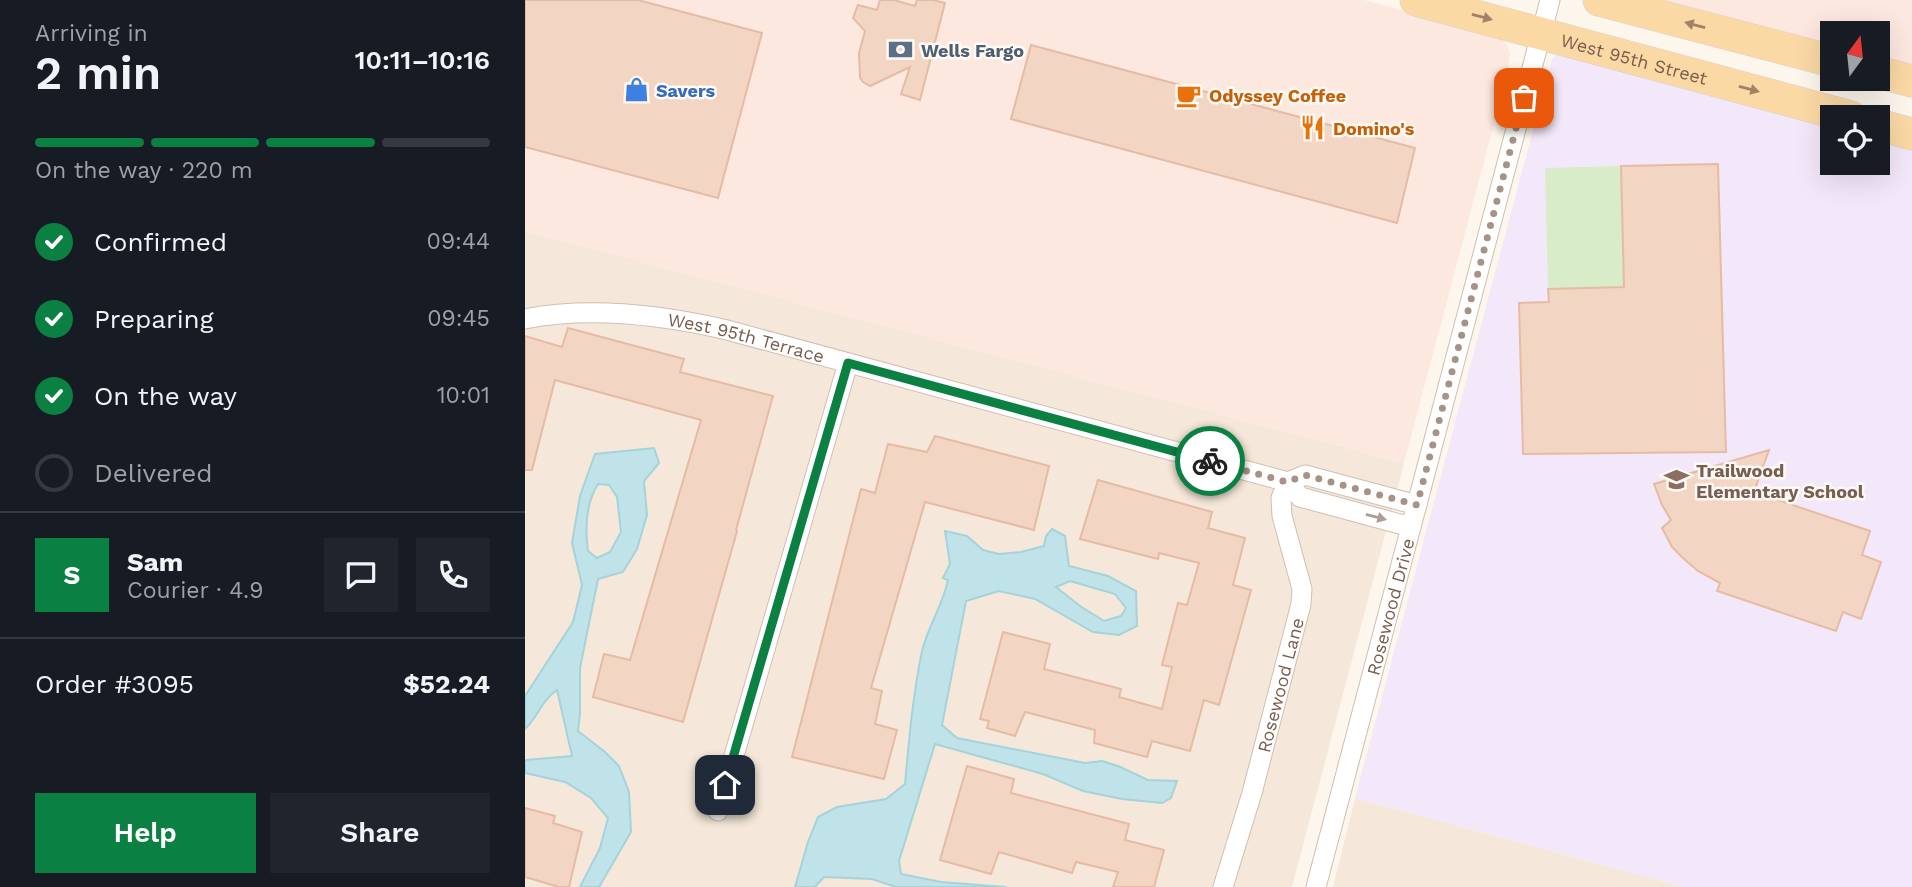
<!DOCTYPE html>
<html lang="en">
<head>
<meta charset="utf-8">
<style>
	:root { --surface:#171b24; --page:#20242c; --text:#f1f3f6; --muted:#9ea1a6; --line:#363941; --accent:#0b8043 }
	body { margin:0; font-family:"Work Sans",sans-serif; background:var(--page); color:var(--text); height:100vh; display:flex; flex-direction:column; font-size:26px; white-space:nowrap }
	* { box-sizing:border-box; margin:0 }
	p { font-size:23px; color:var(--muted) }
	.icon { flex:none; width:38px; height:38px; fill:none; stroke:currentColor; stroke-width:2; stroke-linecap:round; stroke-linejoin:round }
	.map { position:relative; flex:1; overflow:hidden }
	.panel { display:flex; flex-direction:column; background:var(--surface); width:525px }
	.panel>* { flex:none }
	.needle { width:46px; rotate:15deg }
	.controls { position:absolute; left:1295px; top:21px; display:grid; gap:14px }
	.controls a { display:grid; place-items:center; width:70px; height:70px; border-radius:0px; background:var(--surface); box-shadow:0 7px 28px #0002; font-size:35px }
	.pin { position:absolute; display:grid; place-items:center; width:60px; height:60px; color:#fff; margin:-30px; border-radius:14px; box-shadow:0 4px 10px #0006 }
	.courier { position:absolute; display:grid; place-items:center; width:70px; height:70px; margin:-35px; border:5px solid #0b8043; border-radius:50%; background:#fff; color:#222; box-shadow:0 2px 9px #0007 }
	.headline em { font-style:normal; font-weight:600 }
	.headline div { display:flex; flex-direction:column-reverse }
	.headline { display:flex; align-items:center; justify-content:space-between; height:119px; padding:0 35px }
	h1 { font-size:46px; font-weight:600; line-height:52px }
	.bar { display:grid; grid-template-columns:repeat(4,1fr); gap:10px 7px; align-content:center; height:84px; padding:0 35px }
	.bar i { height:9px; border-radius:5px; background:var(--line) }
	.bar .on { background:var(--accent) }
	.bar p { grid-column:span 4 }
	.line { display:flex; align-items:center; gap:18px; padding:0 35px; border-top:2px solid var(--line) }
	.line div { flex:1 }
	.round { display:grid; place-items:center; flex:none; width:74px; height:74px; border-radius:0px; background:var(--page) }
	ol { padding:0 35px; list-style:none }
	li { display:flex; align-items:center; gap:21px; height:77px }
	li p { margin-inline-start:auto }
	li .icon { padding:7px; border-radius:50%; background:var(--accent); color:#fff; stroke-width:4 }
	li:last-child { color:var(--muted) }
	li i { width:38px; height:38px; border:4px solid var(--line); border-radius:50% }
	.action { display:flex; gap:14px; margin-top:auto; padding:14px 35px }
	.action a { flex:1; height:80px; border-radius:0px; background:var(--accent); color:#fff; font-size:28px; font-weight:600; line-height:80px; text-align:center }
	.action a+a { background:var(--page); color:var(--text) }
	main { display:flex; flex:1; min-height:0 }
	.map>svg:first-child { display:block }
	.residential { fill:#f5e8da }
	.commercial { fill:#fde8e0 }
	.education { fill:#f3e8fa }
	.green { fill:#d8ecc9 }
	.water { fill:#bfe3e8; stroke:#a5d3da; stroke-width:2; fill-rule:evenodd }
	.building { fill:#f3d5c3; stroke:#e6bba3; stroke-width:2 }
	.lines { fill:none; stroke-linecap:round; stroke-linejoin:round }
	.street-casing { stroke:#d1beb0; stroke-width:21 }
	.primary-casing { stroke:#dad1cd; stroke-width:33 }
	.street { stroke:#fff; stroke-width:19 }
	.primary { stroke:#fbd9a5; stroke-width:32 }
	.oneway { fill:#a18267 }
	.oneway2 { fill:#af9d94 }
	.done { stroke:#a89285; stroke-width:7; stroke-dasharray:0 12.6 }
	.route { stroke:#0b8043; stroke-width:9 }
	.labels { text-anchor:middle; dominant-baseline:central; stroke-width:5; stroke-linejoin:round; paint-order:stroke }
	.service-label { font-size:18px; font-weight:bold; fill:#4e5e75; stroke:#fffaf3; text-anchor:start }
	.street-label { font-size:18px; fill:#7a5c4d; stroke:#fffaf3 }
	.shop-label { font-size:18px; font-weight:bold; fill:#366cbe; stroke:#fffaf3; text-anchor:start }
	.food-label { font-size:18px; font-weight:bold; fill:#c56008; stroke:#fffaf3; text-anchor:start }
	.education-label { font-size:18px; font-weight:bold; fill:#785e54; stroke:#fffaf3; text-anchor:start }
</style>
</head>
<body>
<main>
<section class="panel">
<div class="headline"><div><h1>2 min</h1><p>Arriving in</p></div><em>10:11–10:16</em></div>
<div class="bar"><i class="on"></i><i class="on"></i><i class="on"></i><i></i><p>On the way · 220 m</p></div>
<ol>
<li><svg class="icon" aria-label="check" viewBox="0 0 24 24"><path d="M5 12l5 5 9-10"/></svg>Confirmed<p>09:44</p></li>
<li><svg class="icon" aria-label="check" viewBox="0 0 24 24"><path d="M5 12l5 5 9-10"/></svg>Preparing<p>09:45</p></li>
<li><svg class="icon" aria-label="check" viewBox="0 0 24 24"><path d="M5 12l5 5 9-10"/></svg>On the way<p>10:01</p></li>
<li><i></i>Delivered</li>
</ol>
<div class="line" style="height:126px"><b class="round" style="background:var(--accent);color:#fff">S</b><div><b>Sam</b><p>Courier · 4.9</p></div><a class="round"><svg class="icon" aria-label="chat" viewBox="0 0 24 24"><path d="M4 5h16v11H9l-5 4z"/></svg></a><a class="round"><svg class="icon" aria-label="phone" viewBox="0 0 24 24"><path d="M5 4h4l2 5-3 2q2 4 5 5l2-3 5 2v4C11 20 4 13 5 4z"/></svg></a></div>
<div class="line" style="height:91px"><div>Order #3095</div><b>$52.24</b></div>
<div class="action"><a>Help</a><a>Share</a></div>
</section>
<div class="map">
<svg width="1387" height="887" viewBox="0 0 1387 887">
	<rect width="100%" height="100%" fill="#fdf6ec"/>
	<path class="residential" d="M0 231 879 463 767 887H0Z
		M830 798 1159 887H808Z"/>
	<path class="commercial" d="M0 0H839L963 33 975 38 982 45 985 53 982 75 879 463 0 231Z
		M1139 0H1387V66L1353 57V33H1307V45Z"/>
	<path class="education" d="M1035 51 1307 120V163H1353V132L1387 142V887H1159L830 798 1027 59Z"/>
	<path class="green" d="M1096 166 1099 287 1023 289 1020 168Z"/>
	<path class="water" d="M129 448 134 463 119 481 122 515 112 549 98 572 73 579 55 668V713L53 731 80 752 94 766 104 792 106 832 74 887H55L75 848 83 818 66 798 40 782 0 773V760L47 756 32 690C16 701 13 717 0 729V696L48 622 57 585 47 543 55 496 70 454ZM73 484 84 485 92 497 96 532 85 552 72 558 63 551C60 529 61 503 73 484Z
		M527 529 540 536 544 566 583 576 611 591 612 626 594 635 568 632 510 599 474 591 441 601 417 725 432 738 560 763 577 761 593 766 623 780 652 781 646 798 637 803 597 799 558 791 518 774 410 744 374 861 376 874 416 882 481 887H371L347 879 299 877 290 887H270L283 842 293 817 312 807 361 799 380 784C384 740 388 694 397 651 403 626 418 605 423 580L418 578 425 564 420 531 442 536 458 550 474 554 496 552 519 546 521 536ZM545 581 590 594 601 608 596 616 579 621 555 606 531 587Z"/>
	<path class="building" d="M0 0H113L237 33 193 198 0 147Z
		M355 0H369L390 6 392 0H408L420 3 395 100 376 94 385 67 345 86 338 82 335 78 334 53 340 31 328 18 333 5 352 10Z
		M506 45 890 148 872 223 486 119Z
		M1193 164 1201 452 998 454 994 303 1024 302 1023 289 1099 287 1096 166Z
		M43 328 159 359 155 372 248 396 211 530 212 531 158 722 68 697 79 654 105 660 176 420 30 380 7 470H0V336L37 347Z
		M410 436 524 466 509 530 400 502 346 688 357 691 350 724 372 730 359 779 267 757 336 489 350 493 363 444 402 452Z
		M1244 450 1229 492 1345 531 1337 555 1356 562 1336 619 1318 612 1311 631 1192 591 1195 583 1173 571 1159 559 1147 547 1137 528 1146 520 1137 505 1129 484Z
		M573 480 687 512 683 528 720 538 708 585 726 590 694 705 679 700 665 751 627 741 622 757 569 743 570 730 500 712 490 736 462 728 464 721 455 719 478 632 525 644 519 669 596 689 594 697 637 709 647 667 637 665 653 603 662 605 674 563 634 553 633 559 555 539Z
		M442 766 489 779 486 793 604 824 600 840 639 850 629 887H588L593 872 551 862 547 873 474 852 466 874 415 860Z
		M0 808 30 816 28 823 57 832 44 887H34L0 877Z"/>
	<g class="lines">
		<defs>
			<g id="street">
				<path id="s1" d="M0 319C66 306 137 315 202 330L763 482 775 497 886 527"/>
				<path d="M763 482 780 475 892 505"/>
				<path d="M193 811 323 363"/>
				<path id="s2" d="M698 887 727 793 776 604 777 589 757 516 756 498 763 482"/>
				<path id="s3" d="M791 887 1025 0"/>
			</g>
			<g id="primary">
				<path id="s4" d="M891 0 1326 117"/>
				<path d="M1074 0 1307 61"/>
				<path d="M1353 72 1387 81"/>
				<path d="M1353 125 1387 134"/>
			</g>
		</defs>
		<use href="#street" class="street-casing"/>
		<use href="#primary" class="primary-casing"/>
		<use href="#street" class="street"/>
		<use href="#primary" class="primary"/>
	</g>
	<defs><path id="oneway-solid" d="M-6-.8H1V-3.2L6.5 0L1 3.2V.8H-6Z" transform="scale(1.75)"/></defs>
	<g class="oneway">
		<use href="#oneway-solid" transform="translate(957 17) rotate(15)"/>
		<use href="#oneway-solid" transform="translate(1170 25) rotate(-165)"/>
		<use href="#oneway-solid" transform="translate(1224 89) rotate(15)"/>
	</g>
	<use class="oneway2" href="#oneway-solid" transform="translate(851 517) rotate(15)"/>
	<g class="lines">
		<path class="done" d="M685 461 762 482 780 475 892 505 999 98"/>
		<path class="route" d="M200 785 323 363 685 461"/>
	</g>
	<defs>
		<symbol id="bank-bare" viewBox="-9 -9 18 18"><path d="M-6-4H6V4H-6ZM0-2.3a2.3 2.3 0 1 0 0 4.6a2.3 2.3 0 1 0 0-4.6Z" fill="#5c6f8a" stroke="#fffaf3" stroke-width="2.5" paint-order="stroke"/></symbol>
		<symbol id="shop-bare" viewBox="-9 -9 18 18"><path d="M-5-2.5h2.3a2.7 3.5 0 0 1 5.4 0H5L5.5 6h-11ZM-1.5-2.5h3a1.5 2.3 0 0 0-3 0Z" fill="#3f7fe0" stroke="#fffaf3" stroke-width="2.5" paint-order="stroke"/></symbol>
		<symbol id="cafe-bare" viewBox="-9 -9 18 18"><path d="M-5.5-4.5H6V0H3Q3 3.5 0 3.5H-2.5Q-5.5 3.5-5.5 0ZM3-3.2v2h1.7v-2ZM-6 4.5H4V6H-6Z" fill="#e8710a" stroke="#fffaf3" stroke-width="2.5" paint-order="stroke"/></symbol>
		<symbol id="restaurant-bare" viewBox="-9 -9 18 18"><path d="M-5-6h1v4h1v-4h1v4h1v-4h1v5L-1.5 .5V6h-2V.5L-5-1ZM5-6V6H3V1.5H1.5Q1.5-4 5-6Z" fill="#e8710a" stroke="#fffaf3" stroke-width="2.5" paint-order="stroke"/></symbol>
		<symbol id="school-bare" viewBox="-9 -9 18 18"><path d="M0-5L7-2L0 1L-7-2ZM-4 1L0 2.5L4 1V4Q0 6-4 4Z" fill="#8d6e63" stroke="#fffaf3" stroke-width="2.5" paint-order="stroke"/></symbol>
	</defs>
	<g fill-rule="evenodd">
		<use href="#bank-bare" x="358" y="32" width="35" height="35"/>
		<use href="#shop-bare" x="94" y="72" width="35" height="35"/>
		<use href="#cafe-bare" x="646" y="78" width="35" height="35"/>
		<use href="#restaurant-bare" x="770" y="110" width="35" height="35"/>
		<use href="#school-bare" x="1134" y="462" width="35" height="35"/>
	</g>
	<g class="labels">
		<g class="service-label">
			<text x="396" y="50">Wells Fargo</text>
		</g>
		<g class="street-label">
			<text stroke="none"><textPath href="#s4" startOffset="226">West 95th Street</textPath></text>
			<text stroke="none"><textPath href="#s1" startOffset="224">West 95th Terrace</textPath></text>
			<text stroke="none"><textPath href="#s3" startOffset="290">Rosewood Drive</textPath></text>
			<text stroke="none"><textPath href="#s2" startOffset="210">Rosewood Lane</textPath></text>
		</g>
		<g class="shop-label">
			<text x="131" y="90">Savers</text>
		</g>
		<g class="food-label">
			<text x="684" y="95">Odyssey Coffee</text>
			<text x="808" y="128">Domino's</text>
		</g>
		<g class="education-label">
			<text x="1171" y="470">Trailwood<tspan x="1171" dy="21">Elementary School</tspan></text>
		</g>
	</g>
</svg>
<div class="controls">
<a><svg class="needle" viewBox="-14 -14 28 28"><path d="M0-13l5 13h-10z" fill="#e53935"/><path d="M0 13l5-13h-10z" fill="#9ea1a6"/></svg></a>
<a><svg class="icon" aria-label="locate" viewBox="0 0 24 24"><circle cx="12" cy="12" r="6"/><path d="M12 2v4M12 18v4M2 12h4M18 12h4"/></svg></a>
</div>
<div class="pin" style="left:999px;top:98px;background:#ea580c"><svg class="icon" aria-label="bag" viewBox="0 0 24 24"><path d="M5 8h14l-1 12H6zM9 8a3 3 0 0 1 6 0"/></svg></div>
<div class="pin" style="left:200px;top:785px;background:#1f2937"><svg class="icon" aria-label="home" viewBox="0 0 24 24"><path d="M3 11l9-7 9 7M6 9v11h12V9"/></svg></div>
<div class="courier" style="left:685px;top:461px"><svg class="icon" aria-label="bike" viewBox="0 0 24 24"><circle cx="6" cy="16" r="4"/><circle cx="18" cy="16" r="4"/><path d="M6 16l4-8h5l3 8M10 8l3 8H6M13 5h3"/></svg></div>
</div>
</main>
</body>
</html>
